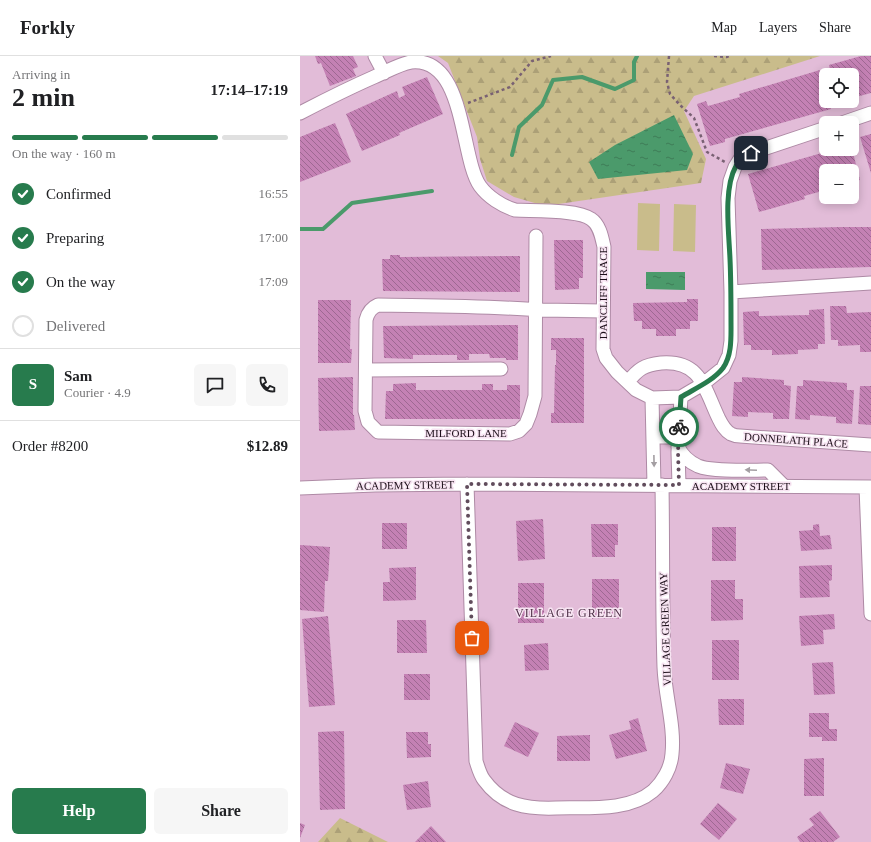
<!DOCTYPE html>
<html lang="en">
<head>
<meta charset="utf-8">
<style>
	:root { --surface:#fff; --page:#f6f6f6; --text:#202124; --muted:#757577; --line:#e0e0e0; --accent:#277b4d }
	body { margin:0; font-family:"Times New Roman",serif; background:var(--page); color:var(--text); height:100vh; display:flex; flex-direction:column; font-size:15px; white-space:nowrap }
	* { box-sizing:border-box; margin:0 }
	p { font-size:13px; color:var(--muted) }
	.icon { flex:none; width:22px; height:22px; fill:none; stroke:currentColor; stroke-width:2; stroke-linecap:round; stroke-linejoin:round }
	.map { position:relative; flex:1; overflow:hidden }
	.sheet { display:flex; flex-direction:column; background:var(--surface); width:300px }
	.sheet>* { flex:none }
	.tools { position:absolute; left:519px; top:12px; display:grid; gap:8px }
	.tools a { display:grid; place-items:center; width:40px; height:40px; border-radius:6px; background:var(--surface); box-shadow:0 2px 10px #0003; font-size:20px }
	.pin { position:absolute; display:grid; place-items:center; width:34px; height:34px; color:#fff; margin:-17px; border-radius:8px; box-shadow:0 2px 6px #0006 }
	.courier { position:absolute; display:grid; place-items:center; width:40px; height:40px; margin:-20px; border:3px solid #277b4d; border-radius:50%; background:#fff; color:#222; box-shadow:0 1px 5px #0007 }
	.headline em { font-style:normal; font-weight:800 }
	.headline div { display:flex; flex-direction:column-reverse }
	.headline { display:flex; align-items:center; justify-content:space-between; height:68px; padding:0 12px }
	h1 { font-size:26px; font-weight:800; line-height:30px }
	.bar { display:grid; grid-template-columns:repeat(4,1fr); gap:6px 4px; align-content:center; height:48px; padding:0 12px }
	.bar i { height:5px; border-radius:3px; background:var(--line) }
	.bar .current { background:var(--accent) }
	.bar p { grid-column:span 4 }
	.line { display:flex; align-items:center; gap:10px; padding:0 12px; border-top:1px solid var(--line) }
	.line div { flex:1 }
	.round { display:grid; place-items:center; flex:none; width:42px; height:42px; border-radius:6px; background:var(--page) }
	ol { padding:0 12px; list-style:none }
	li { display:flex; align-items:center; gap:12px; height:44px }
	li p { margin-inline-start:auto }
	li .icon { padding:4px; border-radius:50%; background:var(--accent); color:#fff; stroke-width:4 }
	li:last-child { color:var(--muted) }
	li i { width:22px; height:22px; border:2px solid var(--line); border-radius:50% }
	.action { display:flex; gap:8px; margin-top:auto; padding:8px 12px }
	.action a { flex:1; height:46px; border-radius:6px; background:var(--accent); color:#fff; font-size:16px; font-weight:800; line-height:46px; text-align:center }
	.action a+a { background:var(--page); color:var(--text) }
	header { display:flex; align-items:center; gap:24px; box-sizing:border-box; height:56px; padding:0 20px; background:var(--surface); border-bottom:1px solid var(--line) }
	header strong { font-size:19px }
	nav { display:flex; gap:22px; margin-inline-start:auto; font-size:14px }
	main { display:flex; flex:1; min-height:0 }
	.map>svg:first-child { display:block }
	.forest { fill:url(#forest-firs) }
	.pitch { fill:#c9bc8b }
	.water { fill:url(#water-ripples) }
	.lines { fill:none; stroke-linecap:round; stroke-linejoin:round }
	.stream { stroke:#4b9a6b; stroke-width:4 }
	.building { fill:url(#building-back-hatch) }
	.minor-casing { stroke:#ae8aa5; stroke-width:15 }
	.path { stroke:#796173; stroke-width:2.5; stroke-dasharray:3 3; stroke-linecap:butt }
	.minor { stroke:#fff; stroke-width:13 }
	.oneway { fill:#a49fa3 }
	.done { stroke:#614c5c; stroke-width:4; stroke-dasharray:0 7.2 }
	.route { stroke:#277b4d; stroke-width:5 }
	.labels { text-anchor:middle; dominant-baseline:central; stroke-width:3; stroke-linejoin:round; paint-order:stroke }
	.street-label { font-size:11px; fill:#1c0f19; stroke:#f7e4f2 }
	.neighbourhood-label { font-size:12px; letter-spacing:1px; fill:#4f3148; stroke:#f7e4f2 }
</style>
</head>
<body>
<header>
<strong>Forkly</strong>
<nav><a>Map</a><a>Layers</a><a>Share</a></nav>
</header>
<main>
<section class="sheet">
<div class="headline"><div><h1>2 min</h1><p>Arriving in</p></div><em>17:14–17:19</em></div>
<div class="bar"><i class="current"></i><i class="current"></i><i class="current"></i><i></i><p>On the way · 160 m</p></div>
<ol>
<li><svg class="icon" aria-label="check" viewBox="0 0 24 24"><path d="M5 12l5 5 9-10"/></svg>Confirmed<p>16:55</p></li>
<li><svg class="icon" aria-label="check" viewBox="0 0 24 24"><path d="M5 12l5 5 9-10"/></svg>Preparing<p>17:00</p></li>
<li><svg class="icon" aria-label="check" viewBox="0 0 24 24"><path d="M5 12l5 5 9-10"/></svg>On the way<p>17:09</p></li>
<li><i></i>Delivered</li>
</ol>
<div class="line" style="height:72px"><b class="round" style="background:var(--accent);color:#fff">S</b><div><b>Sam</b><p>Courier · 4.9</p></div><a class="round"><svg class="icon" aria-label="chat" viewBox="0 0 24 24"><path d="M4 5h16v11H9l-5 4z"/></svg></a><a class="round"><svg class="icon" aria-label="phone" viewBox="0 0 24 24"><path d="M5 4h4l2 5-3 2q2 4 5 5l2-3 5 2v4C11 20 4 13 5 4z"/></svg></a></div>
<div class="line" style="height:52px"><div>Order #8200</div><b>$12.89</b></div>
<div class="action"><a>Help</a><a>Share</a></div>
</section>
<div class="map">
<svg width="571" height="786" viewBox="0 0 571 786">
	<defs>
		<pattern id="forest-firs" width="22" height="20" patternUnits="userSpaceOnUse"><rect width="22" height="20" fill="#c9bc8b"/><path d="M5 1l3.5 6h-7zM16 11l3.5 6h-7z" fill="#aca077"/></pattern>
		<pattern id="water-ripples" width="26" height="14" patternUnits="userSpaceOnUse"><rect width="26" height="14" fill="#4b9a6b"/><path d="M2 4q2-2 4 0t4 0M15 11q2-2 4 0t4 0" fill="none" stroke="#3e7c57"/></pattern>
		<pattern id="building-back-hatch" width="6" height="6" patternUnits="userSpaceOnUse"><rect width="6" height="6" fill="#c481b4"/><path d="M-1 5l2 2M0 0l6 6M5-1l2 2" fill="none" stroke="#9e6892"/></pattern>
	</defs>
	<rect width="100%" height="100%" fill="#e2bcd8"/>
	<path class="forest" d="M138 0H520L394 40 384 55 406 103 401 127 245 150 214 141 187 125 180 103 177 81 148 7Z
		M40 762 88 786H18Z"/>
	<path class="pitch" d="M338 147 360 148 359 195 337 194Z
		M374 148 396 149 395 196 373 195Z"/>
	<path class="water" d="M374 59 393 98 387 114 298 123 289 106 315 89Z
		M346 216H385V234L346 233Z"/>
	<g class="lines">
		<path class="stream" d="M212 99 219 71 242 49 253 24 282 21 315 33 334 24V6L337 0
			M0 173H23L52 147 132 135"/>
	</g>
	<path class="building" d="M15 0H53L58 11 53 13 56 20 30 30 21 7 18 8Z
		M561 0H571V37L552 42V19H531L529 9Z
		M520 14 526 36V45H529L531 53 425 83V86L410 90 397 48 406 45 408 50 440 41 439 38Z
		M127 21 143 58 99 77 100 79 62 95 46 58 97 35 99 42 105 39 102 31Z
		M35 67 51 106 0 126V81Z
		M571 78V117L560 81Z
		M536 93H552L560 124 552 126V115H526V134L504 140 505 143 459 156 448 118Z
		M540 171H571V211L462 214 461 173Z
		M254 184H283V222H279V233L255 234Z
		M90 199H100V201L220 200V236L83 235 82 203H90Z
		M387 243H398V265H390V273H376V280H356V273H342V265H334L333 247 387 246Z
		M18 244H51L50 293H52L51 307H18Z
		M530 250H546L547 257 571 256V296H560V289L538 290V284H531Z
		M524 253 525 288H518V293L498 294V298L472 299V294H451V289H444L443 256 459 255V260L509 259V254Z
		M218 269V304H206V302H190L189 298H169V304H157V299H113V303L84 302 83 270Z
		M251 282H284V367H251V357H254L255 309H256V294H251Z
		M53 321V359H54L55 374 19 375 18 322Z
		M442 321 484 324V329L491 330 489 363H473V357L448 356V361L432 360 434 326H442Z
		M503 324 547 327V334H554L552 368 536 367V361L510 359V364L495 363 497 330H503Z
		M116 327V334H182V328H193V334H207V329H220V363H85L86 335H93V328Z
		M560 330H571V369L558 368Z
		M243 463 245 503 218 505 216 465Z
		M82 467H107V493H82Z
		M291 468H318V489H315V501H292Z
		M519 468 520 480 530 479 532 493 501 495 499 475 513 474V469Z
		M412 471H436V505H412Z
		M0 489 30 491 28 525H25L24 556 0 554Z
		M532 509V524L529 525 530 541 500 542 499 510Z
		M116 511V544L83 545V526H90L89 512Z
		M292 523H319V563H292Z
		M411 524H435V543H443V564L411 565Z
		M218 527H244V567H218Z
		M534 558 535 573 523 574 524 588 501 590 499 560Z
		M28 560 35 649 9 651 2 563Z
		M97 564H126L127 597H97Z
		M412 584H439V624H412Z
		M248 587 249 614 225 615 224 589Z
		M533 606 535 638 514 639 512 607Z
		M104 618H130V644H104Z
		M418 643H444V669H419Z
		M509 657H529V673H537V685H522V681H509Z
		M338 662 347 695 316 703 309 679 331 673 329 665Z
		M215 666 239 677 228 701 204 690Z
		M44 675 45 753 20 754 18 676Z
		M106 676H128V688H131V701L107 702Z
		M290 679V705H257V680Z
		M524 702V740H504V703Z
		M426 707 450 713 443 738 420 732Z
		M128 725 131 751 107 754 103 729Z
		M418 747 437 763 419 784 400 768Z
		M520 755 540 781 533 786H500L497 781 514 769 509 763Z
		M0 767 5 769 0 782Z
		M131 770 146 786H115Z"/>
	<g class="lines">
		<defs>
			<path id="minor" d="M75 0 84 17
				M0 57C25 44 49 32 74 21 86 16 99 8 111 6 166 0 160 102 180 130 188 141 202 150 215 154 233 155 278 153 291 163 300 169 302 182 304 191L303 293 306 302 317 316 336 334 352 342 381 341 403 328 423 312 429 299 431 285V236L428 142 430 125 435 111 440 103 451 97 526 72
				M542 67 571 57
				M236 180 235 340 230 358 226 368 219 375 210 378 78 376 68 366 65 355 66 264C68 256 71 252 78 249 133 250 187 250 242 254L303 255
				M431 236 571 227
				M66 314 201 313
				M328 326C338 313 344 309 361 307 400 304 404 331 418 361 421 367 424 374 431 378 433 379 437 380 440 380L571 389
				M352 342 354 429
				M353 381H379
				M378 391C382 399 389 406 398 410 413 416 451 414 468 414L484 430
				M167 428 176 705C178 711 180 719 184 724 203 750 227 753 256 752 287 751 328 756 353 735 363 726 371 712 372 698 375 670 365 640 364 611 362 551 363 490 362 429
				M379 429 378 396 381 341
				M566 431 571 558
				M0 432 75 429 167 428 571 431"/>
		</defs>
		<use href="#minor" class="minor-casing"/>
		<path class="path" d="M369 0 367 26 370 38 380 49 394 62 407 96 425 106
			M414 0 427 1 429 0
			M168 47 210 31 232 5 251 0"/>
		<use href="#minor" class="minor"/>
	</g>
	<defs><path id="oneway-solid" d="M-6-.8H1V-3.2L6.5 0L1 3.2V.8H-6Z"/></defs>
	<g class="oneway">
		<use href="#oneway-solid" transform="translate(354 405) rotate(89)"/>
		<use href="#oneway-solid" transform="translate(451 414) rotate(-178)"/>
	</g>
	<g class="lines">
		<path class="done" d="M172 582 167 428 379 429 378 396 379 371"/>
		<path class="route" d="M379 371 381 341C394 333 413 325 423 312 432 299 431 282 431 267 431 246 431 225 430 203 429 177 423 133 436 110 439 103 445 100 451 97"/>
	</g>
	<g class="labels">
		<g class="street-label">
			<text transform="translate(303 237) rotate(-90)">DANCLIFF TRACE</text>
			<text x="166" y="377">MILFORD LANE</text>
			<text transform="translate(496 384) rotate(4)">DONNELATH PLACE</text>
			<text transform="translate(105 429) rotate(-1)">ACADEMY STREET</text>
			<text x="441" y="430">ACADEMY STREET</text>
			<text transform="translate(365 573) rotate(-92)">VILLAGE GREEN WAY</text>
		</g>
		<g class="neighbourhood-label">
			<text x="269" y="557">VILLAGE GREEN</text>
		</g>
	</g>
</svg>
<div class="tools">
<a><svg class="icon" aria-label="locate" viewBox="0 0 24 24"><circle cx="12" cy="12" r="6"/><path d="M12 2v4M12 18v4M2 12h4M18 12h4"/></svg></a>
<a>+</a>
<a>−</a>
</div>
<div class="pin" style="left:172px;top:582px;background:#ea580c"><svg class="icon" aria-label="bag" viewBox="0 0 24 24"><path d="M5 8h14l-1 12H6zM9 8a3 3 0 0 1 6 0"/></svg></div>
<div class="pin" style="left:451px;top:97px;background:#1f2937"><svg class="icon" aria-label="home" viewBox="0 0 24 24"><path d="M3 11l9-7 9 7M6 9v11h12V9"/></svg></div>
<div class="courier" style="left:379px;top:371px"><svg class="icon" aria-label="bike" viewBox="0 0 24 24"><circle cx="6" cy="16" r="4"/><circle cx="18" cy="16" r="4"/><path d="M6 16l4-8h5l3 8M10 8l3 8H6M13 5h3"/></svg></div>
</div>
</main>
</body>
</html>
